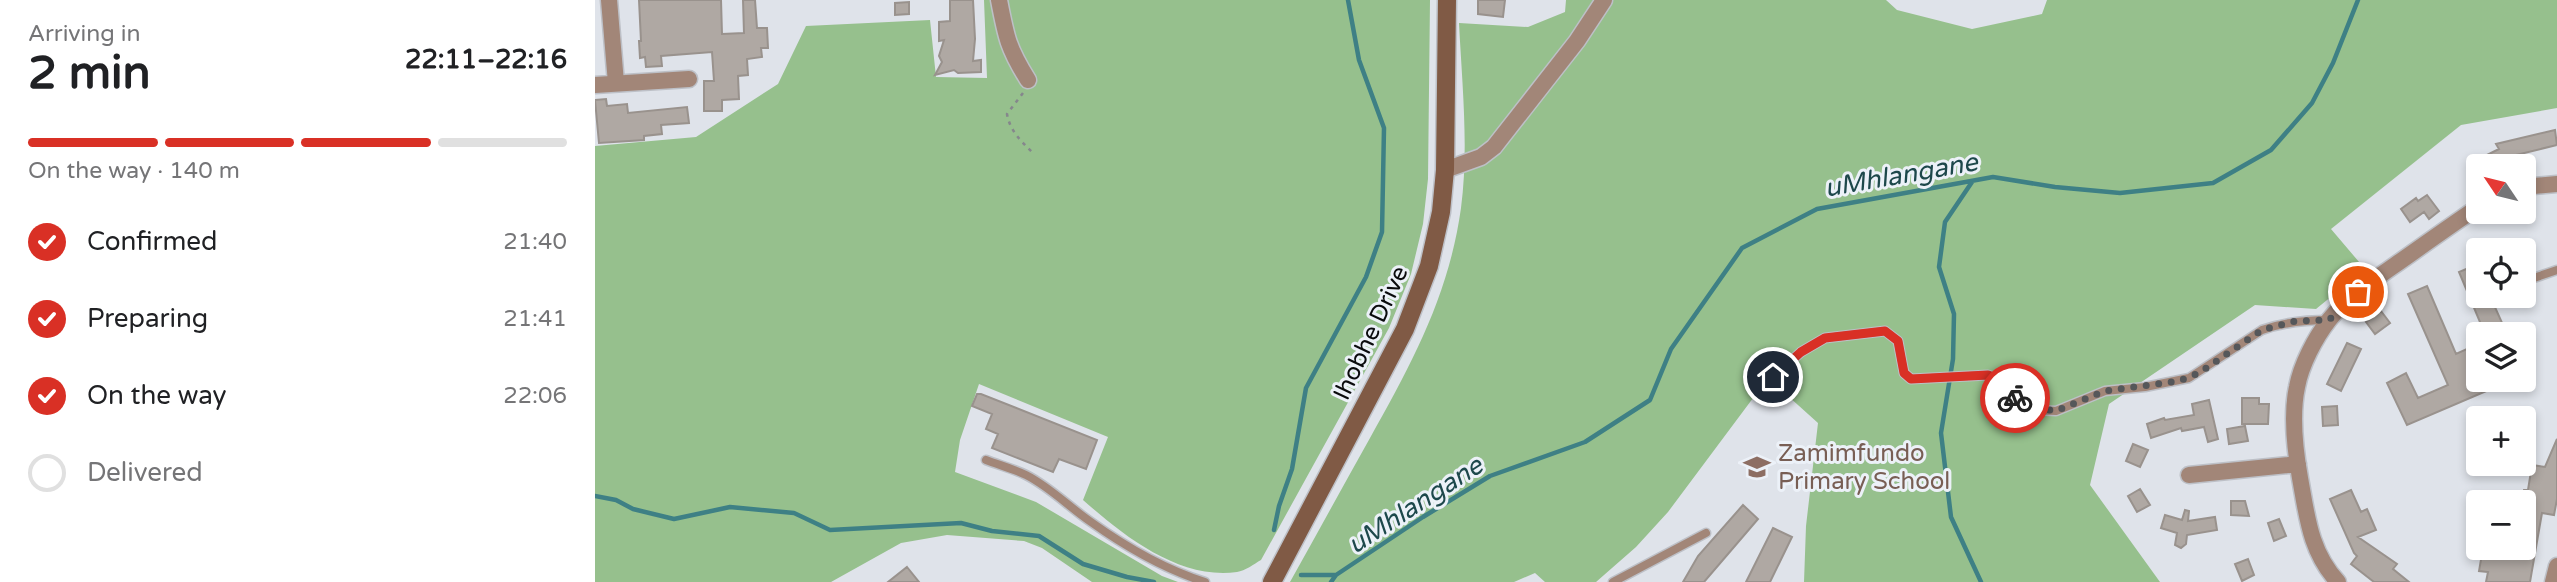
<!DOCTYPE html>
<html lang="en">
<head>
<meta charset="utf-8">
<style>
	:root { --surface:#fff; --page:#f2f2f2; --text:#202124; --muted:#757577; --line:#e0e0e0; --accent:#d93025 }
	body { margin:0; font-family:"Varela Round",sans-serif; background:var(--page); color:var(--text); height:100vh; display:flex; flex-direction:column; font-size:26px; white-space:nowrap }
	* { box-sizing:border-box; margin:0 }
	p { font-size:23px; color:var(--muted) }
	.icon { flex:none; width:38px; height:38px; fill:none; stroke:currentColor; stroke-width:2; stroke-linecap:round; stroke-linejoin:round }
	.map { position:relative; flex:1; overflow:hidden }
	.details { display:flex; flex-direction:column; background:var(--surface); width:595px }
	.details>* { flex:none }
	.needle { width:46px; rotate:305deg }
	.controls { position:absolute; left:1871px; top:154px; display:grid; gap:14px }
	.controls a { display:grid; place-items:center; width:70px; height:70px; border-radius:7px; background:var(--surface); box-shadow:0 4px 10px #0003; font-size:35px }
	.pin { position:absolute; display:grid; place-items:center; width:60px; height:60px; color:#fff; margin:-30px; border:4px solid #fff; border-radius:50%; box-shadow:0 2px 7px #0007 }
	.courier { position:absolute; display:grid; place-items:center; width:70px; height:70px; margin:-35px; border:5px solid #d93025; border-radius:50%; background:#fff; color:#222; box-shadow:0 2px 9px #0007 }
	.summary em { font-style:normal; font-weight:700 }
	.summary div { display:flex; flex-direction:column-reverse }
	.summary { display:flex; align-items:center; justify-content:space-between; height:119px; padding:0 28px }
	h1 { font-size:46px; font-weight:700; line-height:52px }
	.bar { display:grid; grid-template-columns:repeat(4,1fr); gap:10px 7px; align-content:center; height:84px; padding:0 28px }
	.bar i { height:9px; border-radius:5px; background:var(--line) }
	.bar .current { background:var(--accent) }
	.bar p { grid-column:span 4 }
	ol { padding:0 28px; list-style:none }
	li { display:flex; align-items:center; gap:21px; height:77px }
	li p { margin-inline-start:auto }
	li .icon { padding:7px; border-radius:50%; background:var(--accent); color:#fff; stroke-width:4 }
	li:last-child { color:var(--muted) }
	li i { width:38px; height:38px; border:4px solid var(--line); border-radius:50% }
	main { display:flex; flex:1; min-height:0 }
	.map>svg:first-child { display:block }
	.green { fill:#96c08d }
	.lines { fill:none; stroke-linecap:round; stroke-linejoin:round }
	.stream { stroke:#3e8085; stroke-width:4.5 }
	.building { fill:#afa8a3; stroke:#99928d; stroke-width:2 }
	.lane-casing { stroke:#bdc0c7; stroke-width:11 }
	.street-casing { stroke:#bdc0c7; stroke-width:19 }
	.secondary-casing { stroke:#bdc0c7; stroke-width:21 }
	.path { stroke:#85878c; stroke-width:2.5; stroke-dasharray:3.5 5; stroke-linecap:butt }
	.lane { stroke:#a28678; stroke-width:8 }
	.street { stroke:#a28678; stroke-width:16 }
	.secondary { stroke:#805a45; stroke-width:18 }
	.done { stroke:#55575a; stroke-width:7; stroke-dasharray:0 12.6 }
	.route { stroke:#d93025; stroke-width:9 }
	.labels { text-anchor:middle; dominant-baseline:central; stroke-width:6; stroke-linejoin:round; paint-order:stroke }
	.street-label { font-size:24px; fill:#0a0b0d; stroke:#ecf1f8 }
	.education-label { font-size:24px; fill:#785e54; stroke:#ecf1f8; text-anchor:start }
	.water-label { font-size:26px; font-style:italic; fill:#1d484b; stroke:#ecf1f8 }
</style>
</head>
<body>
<main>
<section class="details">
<div class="summary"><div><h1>2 min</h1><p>Arriving in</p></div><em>22:11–22:16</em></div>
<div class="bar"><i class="current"></i><i class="current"></i><i class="current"></i><i></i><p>On the way · 140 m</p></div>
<ol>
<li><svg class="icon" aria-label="check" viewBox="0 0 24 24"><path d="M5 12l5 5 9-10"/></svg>Confirmed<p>21:40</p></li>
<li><svg class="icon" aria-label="check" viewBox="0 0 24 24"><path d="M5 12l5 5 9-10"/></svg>Preparing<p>21:41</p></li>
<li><svg class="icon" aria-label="check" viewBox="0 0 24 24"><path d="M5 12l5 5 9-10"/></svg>On the way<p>22:06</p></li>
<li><i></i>Delivered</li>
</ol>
</section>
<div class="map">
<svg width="1962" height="582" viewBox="0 0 1962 582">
	<rect width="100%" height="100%" fill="#dfe3ea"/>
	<path class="green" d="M389 0H835L833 179 828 224 816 274 794 328 666 560C659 564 650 571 642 572 584 580 529 536 488 500L513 437 384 384 365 440 360 472 441 502 567 576 583 582H497L447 548 429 541 352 535 306 543 236 582H0V146L101 137 183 84 211 26 335 20 341 77 392 78Z
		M971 0H1291L1302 10 1377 29 1447 14 1452 0H1962V108L1866 125 1736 229 1770 269 1721 309 1660 305 1514 404 1495 485 1565 582H1209L1211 526 1223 423 1173 378 1073 512 1041 547 1001 582H950L940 573 919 582H695C722 534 748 486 775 438 817 363 854 295 866 208 874 147 867 84 864 23L933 27 970 12Z"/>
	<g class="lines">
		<path class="stream" d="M1377 182 1350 222 1344 267 1359 314 1358 359 1346 433 1356 517 1386 582
			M0 496 21 500 38 509 79 519 135 507 199 513 235 530 366 523 397 531 444 536 488 564 532 577 559 582
			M679 530 684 506 697 469 711 388 771 277 787 232 789 128 764 60 753 0
			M706 575H741
			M736 582 741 575 828 517 895 476 990 442 1055 400 1076 349 1147 248 1222 209 1398 177 1460 187 1525 193 1618 183 1676 150 1717 103 1738 63 1763 0"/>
	</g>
	<path class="building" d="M44 0H126L127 34 149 33 148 0H160L162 28H172L173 48H166L167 57 152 59 153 75 143 76 144 99 127 100V111H109V81H119L117 52 66 56 67 66 51 67 50 57 45 58 44 41H46Z
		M355 0H378L380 39 378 61 386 60V72L363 73 359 70 340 75 347 62 344 56 349 40 344 41V22L355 21Z
		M883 0H910L908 17 883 14Z
		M314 2V14L300 15V3Z
		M11 99 12 106 32 104 33 113 92 107 94 123 66 125 67 134 49 136V140L4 143 0 100Z
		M1960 130 1962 145 1921 155 1907 163 1909 166H1891L1886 158 1904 149 1901 144Z
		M1832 195 1844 211 1834 219 1829 212 1815 222 1806 209 1821 198 1823 201Z
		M1883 264V296H1895L1912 334H1890L1864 272Z
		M1832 286 1861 354 1883 344V380H1917L1812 425 1792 383 1811 373 1823 398 1853 385 1813 294Z
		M1786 311 1795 323 1780 334 1771 322Z
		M1752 343 1766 349 1746 391 1732 384Z
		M382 394H386L502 440 491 469 464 459 458 472 397 448 403 434 391 429 397 414 377 406Z
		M1647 398H1664V404H1674L1673 424H1647Z
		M1614 400 1623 439 1613 442 1609 427 1587 431 1586 428 1556 438 1552 424 1569 418 1570 420 1599 415 1597 404Z
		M1742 406 1743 425 1728 426 1727 407Z
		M1650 426 1653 441 1634 444 1632 429Z
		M1962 439V499L1959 515 1947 513 1935 582H1891L1893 572 1884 571 1888 548 1928 553 1927 502 1929 490H1933L1937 465 1950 467Z
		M1538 444 1553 450 1545 467 1531 461Z
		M1545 489 1555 505 1542 512 1533 496Z
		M1756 490 1766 512 1772 509 1781 530 1763 537 1802 564 1798 569 1814 582H1779L1756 564 1762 556 1759 553 1735 499Z
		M1636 501H1650L1654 516 1636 515Z
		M1148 505 1163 519 1109 582H1088L1103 556Z
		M1590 510 1594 511 1593 521 1620 517 1622 530 1592 535 1591 544 1586 548 1580 545 1582 533 1566 528 1570 515 1587 520Z
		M1684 519 1691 536 1679 541 1673 523Z
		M1178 528 1197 537 1175 582H1151Z
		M1653 559 1659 575 1647 581 1640 564Z
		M312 567 324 582H293Z"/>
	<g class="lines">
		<defs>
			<path id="lane" d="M1930 281 1962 270
				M1178 377 1206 352 1230 338 1290 331 1303 341 1309 373 1316 379 1393 375 1398 377 1424 403 1442 410 1461 411 1510 391 1550 387 1594 378 1667 330C1689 322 1711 320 1734 320
				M391 460C404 465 419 469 431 475 455 487 474 507 496 522 531 547 569 569 610 582
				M1018 582 1111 533"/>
			<path id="street" d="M14 0 21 83
				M404 0C411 37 413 48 433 80
				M0 85 94 79
				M850 170 886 157 899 147 982 41 1009 0
				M1928 187 1962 184
				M1594 475 1703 464
				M1743 582C1715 552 1712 516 1705 478 1700 450 1696 415 1702 387 1706 365 1720 338 1734 320 1751 298 1777 281 1800 265 1827 246 1855 226 1883 207
				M1958 582 1962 566"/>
			<path id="secondary" d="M677 582 810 329 834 266 846 212 850 170 852 0"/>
		</defs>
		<use href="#lane" class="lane-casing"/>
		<use href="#street" class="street-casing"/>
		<use href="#secondary" class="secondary-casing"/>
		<path class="path" d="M428 93 412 114C415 131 426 141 438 153"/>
		<use href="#lane" class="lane"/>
		<use href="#street" class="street"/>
		<use href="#secondary" class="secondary"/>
	</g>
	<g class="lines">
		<path class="done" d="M1420 398 1433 407 1461 411 1510 391 1584 381 1604 373 1667 330 1701 321 1734 320 1763 292"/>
		<path class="route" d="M1178 377 1206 352 1230 338 1290 331 1303 341 1309 373 1316 379 1393 375 1398 377 1420 398"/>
	</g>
	<defs>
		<symbol id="school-bare" viewBox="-9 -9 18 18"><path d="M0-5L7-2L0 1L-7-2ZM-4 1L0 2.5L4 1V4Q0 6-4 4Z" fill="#8d6e63" stroke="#ecf1f8" stroke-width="2.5" paint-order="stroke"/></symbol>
	</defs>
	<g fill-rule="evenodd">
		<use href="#school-bare" x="1143" y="448" width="38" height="38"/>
	</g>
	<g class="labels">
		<g class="street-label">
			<text transform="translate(776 333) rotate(-65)">Ihobhe Drive</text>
		</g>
		<g class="education-label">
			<text x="1183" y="453">Zamimfundo<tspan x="1183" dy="28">Primary School</tspan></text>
		</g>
		<g class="water-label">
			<text transform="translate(1306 175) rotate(-10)">uMhlangane</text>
			<text transform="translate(820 505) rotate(-33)">uMhlangane</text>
		</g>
	</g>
</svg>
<div class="controls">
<a><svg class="needle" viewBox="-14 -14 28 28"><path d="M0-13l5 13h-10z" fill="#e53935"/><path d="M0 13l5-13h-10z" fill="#757577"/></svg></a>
<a><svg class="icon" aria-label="locate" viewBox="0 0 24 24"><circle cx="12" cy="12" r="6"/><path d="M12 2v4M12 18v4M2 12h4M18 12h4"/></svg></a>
<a><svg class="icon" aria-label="layers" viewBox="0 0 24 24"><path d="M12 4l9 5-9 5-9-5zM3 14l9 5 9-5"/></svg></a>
<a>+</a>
<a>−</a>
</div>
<div class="pin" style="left:1763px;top:292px;background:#ea580c"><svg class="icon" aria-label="bag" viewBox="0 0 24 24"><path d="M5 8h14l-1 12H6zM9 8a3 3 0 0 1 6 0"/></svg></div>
<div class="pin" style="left:1178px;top:377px;background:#1f2937"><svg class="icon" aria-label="home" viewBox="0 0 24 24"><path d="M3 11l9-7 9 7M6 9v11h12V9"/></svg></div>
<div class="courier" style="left:1420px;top:398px"><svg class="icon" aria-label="bike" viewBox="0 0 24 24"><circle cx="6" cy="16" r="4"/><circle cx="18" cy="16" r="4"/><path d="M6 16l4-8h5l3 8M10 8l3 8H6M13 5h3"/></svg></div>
</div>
</main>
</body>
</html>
